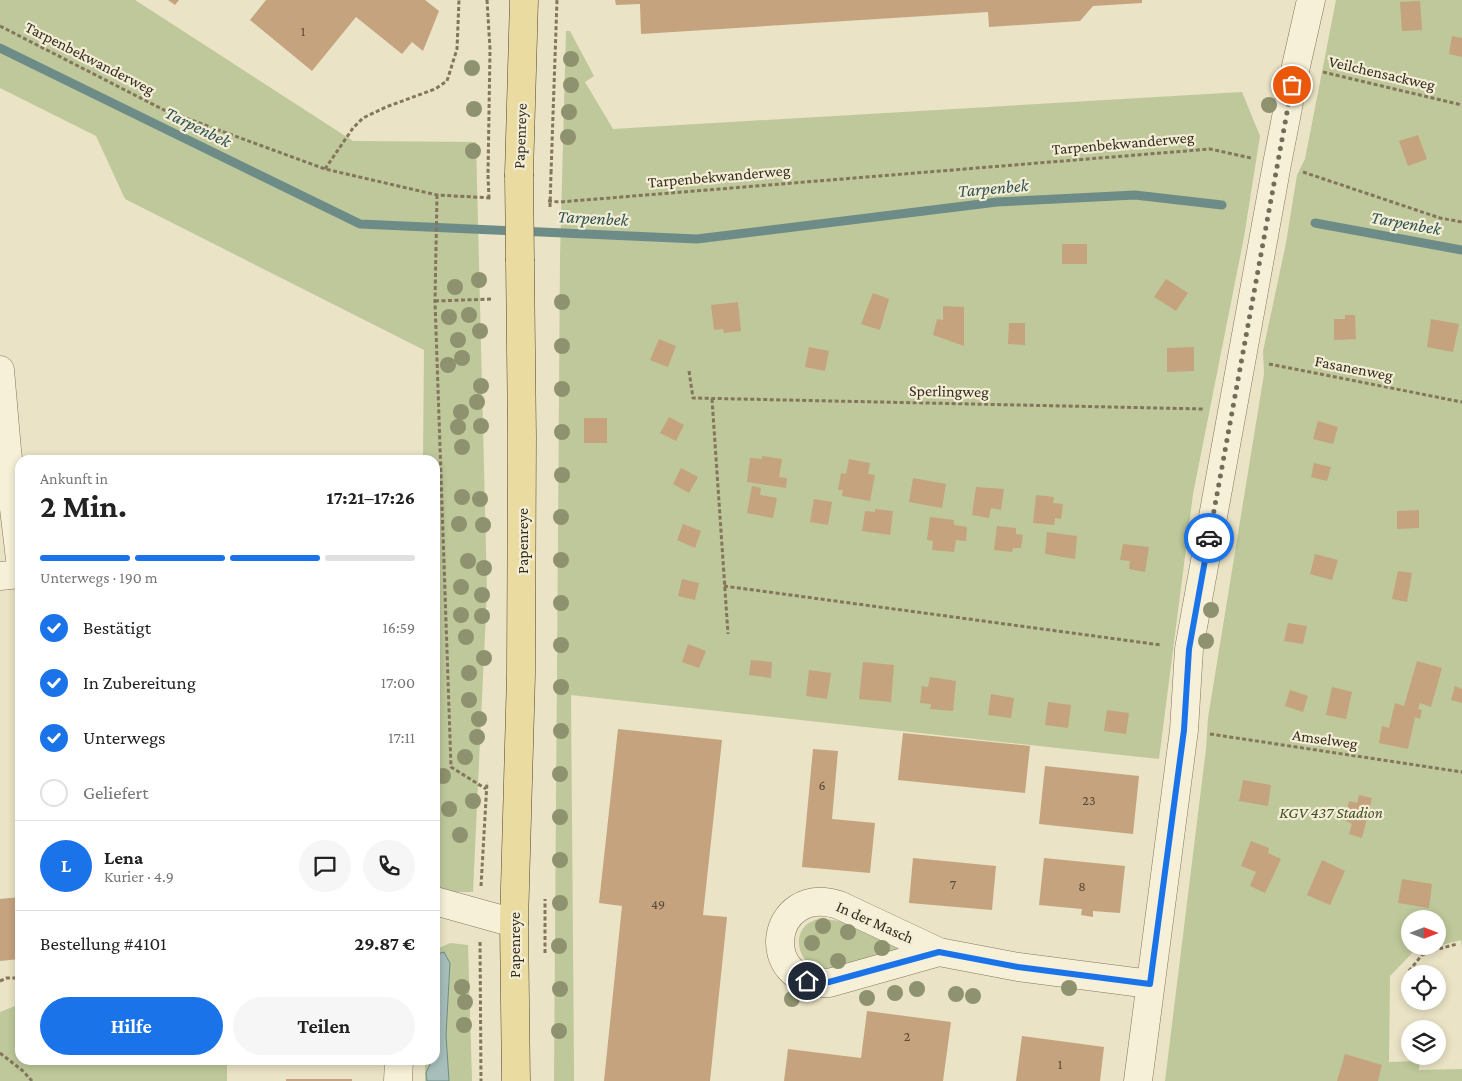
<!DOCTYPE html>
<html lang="de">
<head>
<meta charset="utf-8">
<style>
	:root { --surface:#fff; --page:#f6f6f6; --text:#222; --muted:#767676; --line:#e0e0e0; --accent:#1a73e8 }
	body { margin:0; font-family:"Crimson Pro",serif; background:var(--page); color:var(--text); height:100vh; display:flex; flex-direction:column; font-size:19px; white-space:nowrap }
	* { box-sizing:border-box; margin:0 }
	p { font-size:16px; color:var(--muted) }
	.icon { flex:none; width:28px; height:28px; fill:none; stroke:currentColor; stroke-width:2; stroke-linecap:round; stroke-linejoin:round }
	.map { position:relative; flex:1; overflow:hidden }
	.sheet { position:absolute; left:15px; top:455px; width:425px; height:610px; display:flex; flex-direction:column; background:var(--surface); border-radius:15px; box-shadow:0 2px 8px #0003 }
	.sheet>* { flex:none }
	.needle { width:32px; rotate:90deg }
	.fabs { position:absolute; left:1401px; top:910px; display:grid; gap:10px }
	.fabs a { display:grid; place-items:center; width:45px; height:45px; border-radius:50%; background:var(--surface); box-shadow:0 2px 8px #0003; font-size:25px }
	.pin { position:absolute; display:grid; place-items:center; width:42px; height:42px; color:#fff; margin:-21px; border:2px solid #fff; border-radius:50%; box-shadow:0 1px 5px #0007 }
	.courier { position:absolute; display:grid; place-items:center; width:50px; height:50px; margin:-25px; border:4px solid #1a73e8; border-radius:50%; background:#fff; color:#222; box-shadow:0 1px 6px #0007 }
	.headline em { font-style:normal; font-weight:700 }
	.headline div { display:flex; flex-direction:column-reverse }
	.headline { display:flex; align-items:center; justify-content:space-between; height:85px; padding:0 25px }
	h1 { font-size:32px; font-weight:700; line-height:38px }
	.bar { display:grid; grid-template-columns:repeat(4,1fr); gap:8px 5px; align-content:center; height:60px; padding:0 25px }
	.bar i { height:6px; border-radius:4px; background:var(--line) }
	.bar .on { background:var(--accent) }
	.bar p { grid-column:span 4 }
	.line { display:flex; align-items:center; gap:12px; padding:0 25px; border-top:1px solid var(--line) }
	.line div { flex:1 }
	.round { display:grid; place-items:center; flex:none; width:52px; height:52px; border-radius:26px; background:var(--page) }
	ol { padding:0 25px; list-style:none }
	li { display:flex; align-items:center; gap:15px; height:55px }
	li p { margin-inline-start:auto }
	li .icon { padding:5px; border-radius:50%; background:var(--accent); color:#fff; stroke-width:4 }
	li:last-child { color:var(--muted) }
	li i { width:28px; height:28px; border:2px solid var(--line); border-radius:50% }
	.button { display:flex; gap:10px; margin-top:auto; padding:10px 25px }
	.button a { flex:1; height:58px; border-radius:30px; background:var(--accent); color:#fff; font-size:20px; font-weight:700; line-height:58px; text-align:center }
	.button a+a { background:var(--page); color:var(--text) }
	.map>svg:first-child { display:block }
	.green { fill:#bec89a }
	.water { fill:#a7beba; stroke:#6e8c87 }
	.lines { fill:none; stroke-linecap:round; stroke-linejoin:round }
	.stream { stroke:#6e8c87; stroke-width:9 }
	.building { fill:#c5a37e }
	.minor-casing { stroke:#84755d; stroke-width:29 }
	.major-casing { stroke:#524431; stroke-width:29 }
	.path { stroke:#84755d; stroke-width:3; stroke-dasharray:4 2.5; stroke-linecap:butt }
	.minor { stroke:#f6f0d8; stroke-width:28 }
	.major { stroke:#eadba0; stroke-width:28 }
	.major-bridge-casing { stroke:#524431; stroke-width:29; stroke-linecap:butt }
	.path-bridge { stroke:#84755d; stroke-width:3; stroke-dasharray:4 2.5; stroke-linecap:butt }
	.major-bridge { stroke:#eadba0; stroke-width:28 }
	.tree { fill:#8e926f }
	.done { stroke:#746c59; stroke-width:5; stroke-dasharray:0 9 }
	.route { stroke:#1a73e8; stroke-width:6 }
	.labels { text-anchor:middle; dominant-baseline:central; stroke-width:4.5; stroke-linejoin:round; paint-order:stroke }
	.number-label { font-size:14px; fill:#594a37 }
	.street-label { font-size:16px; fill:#352c1f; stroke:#f2edd4 }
	.park-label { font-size:16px; font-style:italic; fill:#425028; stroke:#f2edd4 }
	.water-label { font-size:18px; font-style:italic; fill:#305354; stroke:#f2edd4 }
</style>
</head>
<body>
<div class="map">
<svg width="1462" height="1081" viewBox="0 0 1462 1081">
	<rect width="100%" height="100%" fill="#eae3c5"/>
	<path class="green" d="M0 0H135L353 141 476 142 487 590 473 892H444L435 887V460H423L424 350 125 199 96 136 0 88Z
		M1336 0H1462V948L1461 940 1438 946V919H1410V946H1435L1414 951 1390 976 1389 1062 1420 1061 1419 1070 1462 1069V1081H1165L1206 749 1208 718 1264 374 1263 351 1286 243 1297 175 1305 159Z
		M566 31H570L594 76 585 82 613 129 1242 92 1260 136 1244 237 1193 494 1159 759 571 695 574 1067V1081H554L560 257Z
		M824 919 840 921 898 943 902 950C884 955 831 973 815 967 796 959 792 929 813 921 816 919 821 919 824 919Z
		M450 943 468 945 472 1081H425V1060H435V950Z
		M20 1004V1060H227V1081H0V1012Z"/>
	<path class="water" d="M444 952 450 963 446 1035 449 1081H427L426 1073 432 1060H435V955Z"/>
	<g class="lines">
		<path class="stream" d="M0 48 360 224 697 239 997 202 1135 195 1222 205
			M1315 223 1462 250"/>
	</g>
	<path class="building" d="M168 0H179L175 5Z
		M266 0H425L439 11 423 51 412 42 402 54 356 17 312 71 250 20Z
		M615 0H1142V3L1093 6 1080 21 989 27 988 12 641 34 640 4 616 5Z
		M1420 1 1422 30 1402 31 1400 2Z
		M1452 36 1462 38V57L1449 54Z
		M1418 135 1427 159 1408 166 1399 141Z
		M1062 244H1087V264H1062Z
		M1166 279 1188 293 1176 311 1154 297Z
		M873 293 889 299 880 330 861 324Z
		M738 302 741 331 724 333 723 329 714 330 711 305Z
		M943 306 964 307V346L933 335 937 319 943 320Z
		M1345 315H1355L1356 339 1334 340V319H1345Z
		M1431 319 1459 324 1453 352 1427 347Z
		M1009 323H1025V345L1008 344Z
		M659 339 676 346 668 367 650 360Z
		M809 347 829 351 825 371 805 367Z
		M1194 347V371L1167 372V348Z
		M669 417 684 425 676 441 660 433Z
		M584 418H607V443H584Z
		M1318 421 1338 427 1333 444 1313 439Z
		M762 456 782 459 779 477 787 478 786 488 747 482 750 458 762 459Z
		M849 459 870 463 868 474 875 475 870 501 842 496 843 490H838L841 473 846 474Z
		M1314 463 1331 467 1327 481 1311 477Z
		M681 468 698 477 689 493 673 484Z
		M913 478 946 484 942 508 909 502Z
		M752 486 761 488 760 495 777 498 773 518 747 513Z
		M976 487 1004 489 1001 510 991 508 989 518 972 515Z
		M1036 495 1054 497 1053 503 1063 504 1061 519 1055 518 1054 525 1033 523Z
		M814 499 832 502 828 525 810 522Z
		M875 509 893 511 890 535 862 531 865 511 875 512Z
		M1419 510V528L1397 529V511Z
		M930 517 954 520V525L967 527 966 541 956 540 954 552 932 550 933 541 927 540Z
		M683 524 701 531 695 548 677 540Z
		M997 526 1016 528V534L1023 535 1021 548H1013L1012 552 994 550Z
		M1047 532 1077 536 1075 559 1045 554Z
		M1123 544 1149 547 1145 572 1129 569 1130 561 1120 560Z
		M1315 554 1338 560 1332 580 1310 574Z
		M1398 571 1412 573 1407 602 1392 599Z
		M682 579 699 583 695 600 678 596Z
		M1288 623 1307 626 1303 644 1284 641Z
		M688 644 706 651 699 668 682 662Z
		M751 660 772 662 771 678 749 675Z
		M1417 661 1442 668 1431 707 1420 703 1418 709 1422 710 1420 719 1415 717 1408 749 1379 743 1382 726 1389 728 1395 703 1404 706Z
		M863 662 894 665 891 702 859 699Z
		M809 670 831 673 827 699 806 696Z
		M930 677 956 681 953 711 930 709 931 704 920 703 922 686 928 687Z
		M1455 686 1462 689V703L1451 700Z
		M1332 687 1352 692 1346 719 1326 715Z
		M1290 690 1308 696 1303 712 1285 706Z
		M991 694 1014 698 1011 718 988 715Z
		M1048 702 1071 705 1068 728 1045 725Z
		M1107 710 1129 713 1126 734 1104 731Z
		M618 729 722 740 703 915 727 917 710 1081H604L622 906 599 903Z
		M903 733 1030 746 1025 793 898 780Z
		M813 749 838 751 832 819 875 823 870 873 802 867Z
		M1045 766 1139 776 1133 834 1039 824Z
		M1243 780 1271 785 1268 806 1239 801Z
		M1359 795 1372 798 1362 838 1349 834 1352 824 1344 820 1349 801 1357 803Z
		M1251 841 1269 848 1268 853 1281 859 1265 893 1250 886 1256 872 1241 866Z
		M913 858 996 866 992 910 909 903Z
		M1044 858 1125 866 1120 913 1093 911V917L1081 915 1082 909 1039 905Z
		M1322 860 1345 871 1330 905 1307 895Z
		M1402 879 1432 884 1429 908 1398 903Z
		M20 897V959L0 961V899Z
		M867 1011 951 1022 943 1081H784L788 1049 861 1058Z
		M1022 1036 1104 1047 1100 1081H1016Z
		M1345 1054 1382 1065 1378 1081H1337Z
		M286 1079H352V1081H286Z"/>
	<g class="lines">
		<defs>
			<path id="minor" d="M0 370 7 450
				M0 451 7 450 20 559
				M0 576 20 574
				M435 901 514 923
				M939 952 829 983C756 986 769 883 839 905L939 952 1018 967 1150 984
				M398 1081 399 1060
				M1138 1081 1184 730 1189 649 1277 164 1296 66 1311 0"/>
			<path id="major" d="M519 174 524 0
				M516 1081 514 923 521 675 522 437 520 261"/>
		</defs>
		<use href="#minor" class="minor-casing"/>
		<use href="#major" class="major-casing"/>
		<path class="path" d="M487 0 490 49 488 175
			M0 26 164 110 325 169 437 195 492 198
			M1323 72 1462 105
			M325 169 353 128 363 118 386 107 435 89 447 81 457 49 459 0
			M1303 172 1440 218 1462 222
			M551 173 557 0
			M437 195 435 301 451 767 486 789
			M548 201 560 202 1210 149 1251 158
			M435 301 492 299
			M1269 364 1462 402
			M689 371 693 398 1204 409
			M712 399 728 634
			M724 586 1161 645
			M1210 734 1462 772
			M481 886 487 782
			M480 942 481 1081
			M545 953V899
			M1409 971 1422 955 1431 951 1457 944
			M0 981 7 978H20
			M0 1053 23 1071 32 1081"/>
		<use href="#minor" class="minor"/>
		<use href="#major" class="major"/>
		<defs>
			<path id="major-bridge" d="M519 174 520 261"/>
		</defs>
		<use href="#major-bridge" class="major-bridge-casing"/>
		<path class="path-bridge" d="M488 175 489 199
			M550 207 551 173"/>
		<use href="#major-bridge" class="major-bridge"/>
	</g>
	<g class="tree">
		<circle cx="571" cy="59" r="8"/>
		<circle cx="472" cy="68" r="8"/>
		<circle cx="571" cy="85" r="8"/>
		<circle cx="1269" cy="105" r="8"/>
		<circle cx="474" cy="109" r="8"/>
		<circle cx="569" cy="112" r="8"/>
		<circle cx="568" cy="137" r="8"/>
		<circle cx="473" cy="151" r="8"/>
		<circle cx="479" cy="280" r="8"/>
		<circle cx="455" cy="287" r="8"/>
		<circle cx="562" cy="302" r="8"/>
		<circle cx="469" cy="315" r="8"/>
		<circle cx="449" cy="317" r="8"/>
		<circle cx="480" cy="331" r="8"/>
		<circle cx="458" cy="340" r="8"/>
		<circle cx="562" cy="346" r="8"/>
		<circle cx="462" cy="358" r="8"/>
		<circle cx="448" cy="365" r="8"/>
		<circle cx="481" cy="386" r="8"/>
		<circle cx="562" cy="389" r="8"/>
		<circle cx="477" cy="402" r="8"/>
		<circle cx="461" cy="412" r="8"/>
		<circle cx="481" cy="426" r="8"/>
		<circle cx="458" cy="427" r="8"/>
		<circle cx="562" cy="432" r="8"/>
		<circle cx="462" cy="447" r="8"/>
		<circle cx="562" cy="475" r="8"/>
		<circle cx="462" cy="497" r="8"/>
		<circle cx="480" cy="499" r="8"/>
		<circle cx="561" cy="517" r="8"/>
		<circle cx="459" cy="524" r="8"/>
		<circle cx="483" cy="525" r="8"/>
		<circle cx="561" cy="560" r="8"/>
		<circle cx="468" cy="561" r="8"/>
		<circle cx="484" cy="568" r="8"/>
		<circle cx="461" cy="587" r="8"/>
		<circle cx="482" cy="595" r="8"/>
		<circle cx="561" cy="603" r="8"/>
		<circle cx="1211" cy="610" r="8"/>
		<circle cx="461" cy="615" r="8"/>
		<circle cx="482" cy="616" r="8"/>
		<circle cx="466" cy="637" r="8"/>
		<circle cx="1206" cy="641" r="8"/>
		<circle cx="561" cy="645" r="8"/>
		<circle cx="484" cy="658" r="8"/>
		<circle cx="469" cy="673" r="8"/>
		<circle cx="561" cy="687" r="8"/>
		<circle cx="469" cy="700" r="8"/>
		<circle cx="479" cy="719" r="8"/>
		<circle cx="561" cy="731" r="8"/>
		<circle cx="477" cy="737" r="8"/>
		<circle cx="465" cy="757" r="8"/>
		<circle cx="560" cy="774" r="8"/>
		<circle cx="443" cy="776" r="8"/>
		<circle cx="473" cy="801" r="8"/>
		<circle cx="449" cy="809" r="8"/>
		<circle cx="560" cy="817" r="8"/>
		<circle cx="460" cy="835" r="8"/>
		<circle cx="560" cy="860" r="8"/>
		<circle cx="560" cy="903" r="8"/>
		<circle cx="823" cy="926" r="8"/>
		<circle cx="848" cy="932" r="8"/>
		<circle cx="812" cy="943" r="8"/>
		<circle cx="559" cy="946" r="8"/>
		<circle cx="882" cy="948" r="8"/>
		<circle cx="838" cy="961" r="8"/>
		<circle cx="462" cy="987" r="8"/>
		<circle cx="1069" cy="988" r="8"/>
		<circle cx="560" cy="989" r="8"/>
		<circle cx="917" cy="989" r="8"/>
		<circle cx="895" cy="993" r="8"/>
		<circle cx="956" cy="994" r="8"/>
		<circle cx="973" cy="996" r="8"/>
		<circle cx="867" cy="998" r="8"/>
		<circle cx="792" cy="999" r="8"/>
		<circle cx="465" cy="1002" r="8"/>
		<circle cx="464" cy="1025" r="8"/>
		<circle cx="559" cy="1031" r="8"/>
	</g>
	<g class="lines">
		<path class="done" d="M1209 538 1292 85"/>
		<path class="route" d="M807 981 818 983 829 982 939 952 1018 967 1150 984 1184 730 1189 649 1209 538"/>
	</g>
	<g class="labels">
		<g class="number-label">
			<text x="303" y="31">1</text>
			<text x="822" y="785">6</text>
			<text x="1089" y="800">23</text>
			<text x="953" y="884">7</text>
			<text x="1082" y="886">8</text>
			<text x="658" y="904">49</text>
			<text x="907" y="1036">2</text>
			<text x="1060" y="1064">1</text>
		</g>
		<g class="street-label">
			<text transform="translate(90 58) rotate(27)">Tarpenbekwanderweg</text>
			<text transform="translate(1382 73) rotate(13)">Veilchensackweg</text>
			<text transform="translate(520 136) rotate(-88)">Papenreye</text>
			<text transform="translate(1123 143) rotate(-5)">Tarpenbekwanderweg</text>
			<text transform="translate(719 176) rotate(-5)">Tarpenbekwanderweg</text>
			<text transform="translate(1354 368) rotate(11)">Fasanenweg</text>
			<text transform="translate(949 391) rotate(1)">Sperlingweg</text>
			<text transform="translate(522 541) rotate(-90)">Papenreye</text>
			<text transform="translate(1325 739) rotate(8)">Amselweg</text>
			<text transform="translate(875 922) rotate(24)">In der Masch</text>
			<text transform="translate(514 945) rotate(-90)">Papenreye</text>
		</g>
		<g class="park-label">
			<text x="1331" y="812">KGV 437 Stadion</text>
		</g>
		<g class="water-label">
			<text transform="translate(198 127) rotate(26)">Tarpenbek</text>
			<text transform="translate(993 188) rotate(-5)">Tarpenbek</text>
			<text transform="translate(593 218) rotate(3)">Tarpenbek</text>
			<text transform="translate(1406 223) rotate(10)">Tarpenbek</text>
		</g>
	</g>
</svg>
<div class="fabs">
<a><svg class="needle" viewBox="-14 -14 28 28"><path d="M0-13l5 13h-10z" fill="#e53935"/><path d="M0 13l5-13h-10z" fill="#767676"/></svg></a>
<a><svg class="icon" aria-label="locate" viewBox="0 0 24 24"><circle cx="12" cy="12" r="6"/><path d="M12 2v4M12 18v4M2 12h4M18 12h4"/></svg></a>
<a><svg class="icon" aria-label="layers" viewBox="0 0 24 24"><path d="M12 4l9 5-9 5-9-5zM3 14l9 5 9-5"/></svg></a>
</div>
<div class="pin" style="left:1292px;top:85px;background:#ea580c"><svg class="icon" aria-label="bag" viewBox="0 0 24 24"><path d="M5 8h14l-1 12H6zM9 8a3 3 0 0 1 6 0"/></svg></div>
<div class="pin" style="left:807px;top:981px;background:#1f2937"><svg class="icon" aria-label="home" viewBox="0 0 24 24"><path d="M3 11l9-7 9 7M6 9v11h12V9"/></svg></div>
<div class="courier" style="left:1209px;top:538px"><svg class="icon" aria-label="car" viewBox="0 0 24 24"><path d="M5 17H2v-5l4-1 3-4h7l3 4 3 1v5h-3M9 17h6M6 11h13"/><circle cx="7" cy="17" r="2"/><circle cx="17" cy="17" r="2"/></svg></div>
<section class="sheet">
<div class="headline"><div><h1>2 Min.</h1><p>Ankunft in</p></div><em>17:21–17:26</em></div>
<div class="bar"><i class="on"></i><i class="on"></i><i class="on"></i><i></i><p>Unterwegs · 190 m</p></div>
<ol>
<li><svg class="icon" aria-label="check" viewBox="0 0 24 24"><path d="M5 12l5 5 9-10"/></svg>Bestätigt<p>16:59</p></li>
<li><svg class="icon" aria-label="check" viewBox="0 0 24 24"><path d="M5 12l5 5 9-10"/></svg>In Zubereitung<p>17:00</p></li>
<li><svg class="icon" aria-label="check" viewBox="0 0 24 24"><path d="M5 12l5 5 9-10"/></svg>Unterwegs<p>17:11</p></li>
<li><i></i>Geliefert</li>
</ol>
<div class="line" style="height:90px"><b class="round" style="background:var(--accent);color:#fff">L</b><div><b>Lena</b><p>Kurier · 4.9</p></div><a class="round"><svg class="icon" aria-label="chat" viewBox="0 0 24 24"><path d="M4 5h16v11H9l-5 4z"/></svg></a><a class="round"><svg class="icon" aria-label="phone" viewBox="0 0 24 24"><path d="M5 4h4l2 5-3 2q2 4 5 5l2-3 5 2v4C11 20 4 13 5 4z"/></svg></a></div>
<div class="line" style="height:65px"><div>Bestellung #4101</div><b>29.87 €</b></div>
<div class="button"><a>Hilfe</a><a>Teilen</a></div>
</section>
</div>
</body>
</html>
